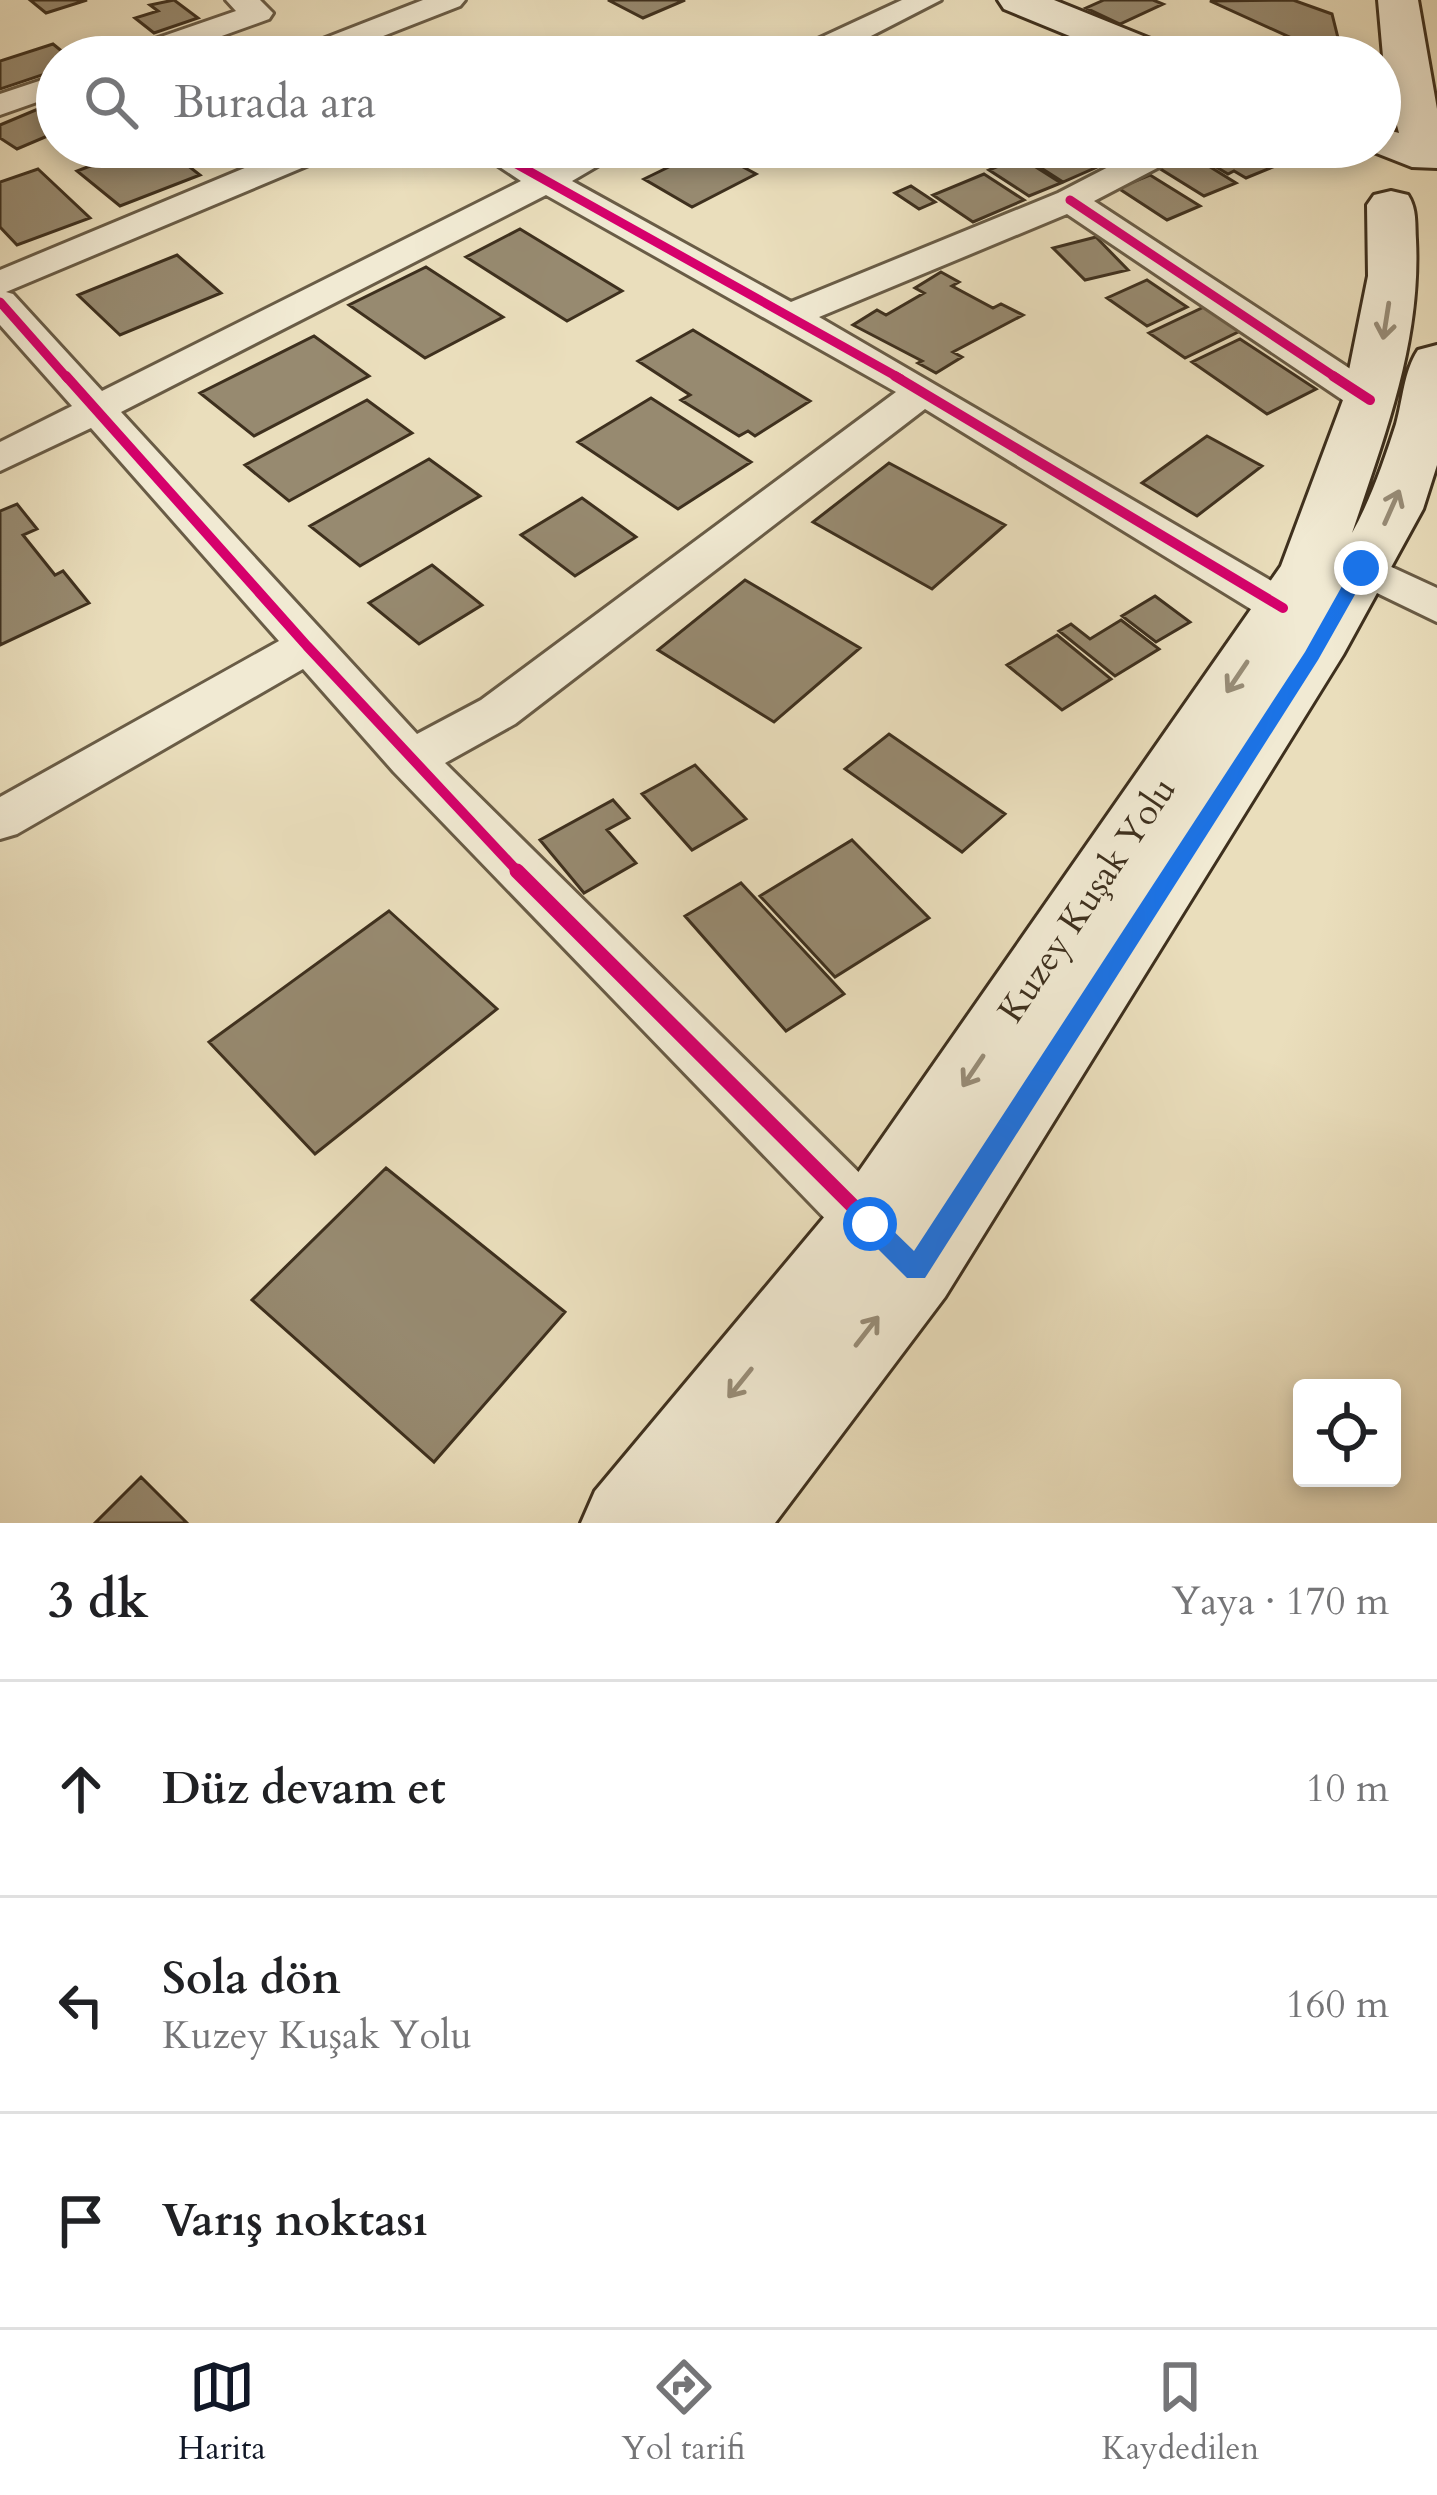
<!DOCTYPE html>
<html lang="tr">
<head>
<meta charset="utf-8">
<style>
	:root { --surface:#fff; --page:#f2f2f2; --text:#202124; --muted:#757577; --line:#e0e0e0; --accent:#111827 }
	body { margin:0; font-family:Cardo,serif; background:var(--page); color:var(--text) }
	.controls { position:absolute; right:36px; bottom:36px; display:grid; overflow:hidden; border-radius:12px; box-shadow:0 6px 18px #0003 }
	.controls button { width:108px; height:108px; display:grid; place-items:center; padding:0; border:0; border-bottom:3px solid var(--line); background:var(--surface); color:var(--text); font:60px sans-serif }
	.stop { position:absolute; width:36px; height:36px; margin:-27px; border:9px solid #1a73e8; border-radius:50%; background:#fff }
	.stop.end { background:#1a73e8; border-color:#fff; box-shadow:0 3px 12px #0008 }
	.list { margin:0; padding:0; list-style:none }
	h2 { display:flex; justify-content:space-between; align-items:center; height:156px; margin:0; padding:0 48px; font-size:51px }
	h2 small { font-size:39px; font-weight:400; color:var(--muted) }
	.list li { display:grid; grid-template-columns:78px 1fr auto; gap:36px; align-items:center; box-sizing:border-box; height:216px; padding:0 48px; border-top:3px solid var(--line) }
	.list b { display:block; font-size:45px; white-space:nowrap }
	.list p { margin:0; font-size:39px; white-space:nowrap; color:var(--muted) }
	.list em { font-size:39px; font-style:normal; color:var(--muted) }
	.icon { flex:none; width:66px; height:66px; fill:none; stroke:currentColor; stroke-width:2; stroke-linecap:round; stroke-linejoin:round }
	.map { position:relative; flex:none; width:1437px; height:1523px; overflow:hidden }
	.search { position:absolute; background:var(--surface); box-shadow:0 6px 18px #0003; left:36px; right:36px; top:36px; height:132px; display:flex; align-items:center; gap:30px; box-sizing:border-box; padding:0 42px; border-radius:66px; color:var(--muted); font-size:45px }
	.sheet { height:804px; background:var(--surface) }
	nav { display:flex; justify-content:space-around; align-items:center; box-sizing:border-box; height:168px; border-top:3px solid var(--line); background:var(--surface); font-size:33px; color:var(--muted) }
	nav a { display:grid; justify-items:center; gap:6px }
	nav .on { color:var(--accent) }
	.map>svg:first-child { display:block }
	.building { fill:#978a70; stroke:#3e301e; stroke-width:3 }
	.lines { fill:none; stroke-linecap:round; stroke-linejoin:round }
	.street-casing { stroke:#695c46; stroke-width:6 }
	.secondary-casing { stroke:#3e301e; stroke-width:6 }
	.street { fill:#f1ead3; fill-rule:evenodd }
	.secondary { fill:#f1ead3; fill-rule:evenodd }
	.cycleway-far2-casing { stroke:#f1ead3; stroke-width:15 }
	.cycleway-far1-casing { stroke:#f1ead3; stroke-width:18 }
	.cycleway-casing { stroke:#f1ead3; stroke-width:22 }
	.cycleway-far2 { stroke:#d6006c; stroke-width:9 }
	.cycleway-far1 { stroke:#d6006c; stroke-width:10 }
	.cycleway { stroke:#d6006c; stroke-width:15 }
	.oneway { stroke:#988d78 }
	.route { fill:#1a73e8 }
	.labels { text-anchor:middle; dominant-baseline:central; stroke-width:10; stroke-linejoin:round; paint-order:stroke }
	.street-label { font-size:36px; fill:#3e301e; stroke:#f1ead3 }
</style>
</head>
<body>
<div class="map">
<svg width="1437" height="1523" viewBox="0 0 1437 1523">
	<rect width="100%" height="100%" fill="#eadebc"/>
	<filter id="stains"><feTurbulence type="fractalNoise" baseFrequency=".00167" numOctaves="4"/><feColorMatrix values="0 0 0 0 .2 0 0 0 0 .09 0 0 0 0 .02 0 0 0 .5 -.17"/></filter>
	<radialGradient id="worn" r=".72"><stop offset=".6" stop-color="#630" stop-opacity="0"/><stop offset="1" stop-color="#630" stop-opacity=".3"/></radialGradient>
	<path class="building" d="M30,0H87L46,13Z
		M174,0L198,18L154,33L135,18L158,11L150,5Z
		M608,0H685L643,18Z
		M1104,0H1153L1163,4L1120,24L1086,8Z
		M1293,0L1332,14L1338,38L1316,49L1210,1Z
		M246,38L271,57H227L216,49Z
		M1249,38L1289,57L1212,56Z
		M53,44L69,57H57V70L0,89V61Z
		M57,101V132L17,149L0,138V125Z
		M140,147H164L200,175L120,206L77,171Z
		M200,147H269L223,165Z
		M1057,147H1064L1097,167L1063,182L1027,159Z
		M1209,147H1268L1290,160L1246,178L1234,171L1228,174L1193,153Z
		M708,148L756,174L692,207L644,179Z
		M1186,152L1236,183L1204,196L1154,165Z
		M1020,157L1061,183L1029,196L989,170Z
		M38,169L90,218L17,245L0,227V182Z
		M984,174L1024,200L973,222L933,195Z
		M1150,175L1200,206L1167,220L1118,188Z
		M911,186L935,202L919,209L895,193Z
		M520,229L622,291L567,321L466,257Z
		M1096,237L1128,270L1085,280L1053,248Z
		M177,255L221,293L120,335L78,295Z
		M426,267L503,317L425,358L349,305Z
		M941,272L959,282L952,286L993,308L1001,304L1023,315L953,352L962,357L936,373L918,363L922,361L853,325L877,310L886,315L924,293L915,288Z
		M1147,280L1187,307L1147,326L1107,298Z
		M1204,307L1240,331L1185,358L1149,333Z
		M693,330L810,401L755,436L748,431L739,436L681,400L690,395L638,361Z
		M314,336L369,376L254,436L200,393Z
		M1240,339L1316,389L1267,414L1192,362Z
		M651,398L751,462L678,509L578,442Z
		M367,400L412,433L289,501L245,465Z
		M1207,436L1262,466L1197,516L1142,483Z
		M429,459L480,496L360,566L310,526Z
		M889,463L1005,525L932,589L813,522Z
		M582,498L636,537L575,576L521,535Z
		M17,504L37,529L23,535L55,575L63,571L89,603L0,645V511Z
		M432,565L482,605L419,644L369,603Z
		M745,580L860,648L774,722L658,650Z
		M1155,596L1190,622L1156,642L1122,616Z
		M1121,620L1159,649L1115,676L1059,631L1071,624L1090,639Z
		M1057,635L1111,679L1062,710L1007,665Z
		M889,734L1005,814L962,852L845,769Z
		M695,765L746,819L692,850L642,794Z
		M613,800L629,818L607,830L636,863L584,893L540,840Z
		M852,840L929,918L835,977L760,896Z
		M741,883L844,994L786,1031L685,916Z
		M389,911L497,1009L315,1154L209,1042Z
		M386,1168L565,1312L434,1462L252,1300Z
		M141,1477L187,1523H95Z"/>
	<g class="lines">
		<g class="street-casing">
			<path id="street" d="M226,0H260L273,13L269,19L163,57H119L123,50L236,11Z
				M423,0H465L460,6L332,56L312,57L306,50L310,44Z
				M902,0H941L830,57H790L794,50Z
				M57,75V95L0,115V94Z
				M295,147H339L335,154L6,292L13,294L102,391L521,181L470,147H510L547,167L588,147H630L572,181L791,302L1058,193L1147,147H1188L1184,154L1094,201L1384,391L1390,400L1384,409H1356L1067,214L819,317L1299,597L1305,608L1299,619L1283,623L1267,619L925,409L515,724L445,763L907,1220L916,1240L907,1260L886,1268L865,1260L394,772L303,669L17,834L0,839V797L279,641L91,428L0,471V442L72,406L0,325V270ZM546,195L896,392L481,700L417,734L121,412Z
				M1361,553L1437,588V622L1346,578L1339,568L1346,558Z"/>
		</g>
		<g class="secondary-casing">
			<path id="secondary" d="M998,0H1054L1173,48L1179,57H1121L1004,9Z
				M1378,0H1418L1437,109V168L1412,167L1361,147H1380V128L1399,133L1385,79Z
				M1391,191L1408,195C1417,209 1415,224 1416,240C1421,343 1384,437 1352,533C1371,499 1384,461 1396,424C1403,399 1404,371 1418,350L1437,345V465L1423,509L1343,655L945,1297L775,1523H581L595,1491L841,1197L1281,566L1343,400L1368,276L1367,205L1374,195Z"/>
		</g>
		<use href="#street" class="street"/>
		<use href="#secondary" class="secondary"/>
		<g class="cycleway-far2-casing">
			<path id="cycleway-far2" d="M486,147L901,379
				M1070,200L1338,379
				M0,302L68,379"/>
		</g>
		<g class="cycleway-far1-casing">
			<path id="cycleway-far1" d="M66,376L307,646L520,874
				M895,376L1283,608
				M1333,376L1370,400"/>
		</g>
		<g class="cycleway-casing">
			<path id="cycleway" d="M517,871L916,1269"/>
		</g>
		<use href="#cycleway-far2" class="cycleway-far2"/>
		<use href="#cycleway-far1" class="cycleway-far1"/>
		<use href="#cycleway" class="cycleway"/>
	</g>
	<defs><path id="oneway-shaft" d="M-6 0H5M1.5-3L5.5 0L1.5 3" fill="none" stroke-width="1.6" stroke-linecap="round" stroke-linejoin="round" transform="scale(3)"/></defs>
	<g class="oneway">
		<use href="#oneway-shaft" transform="translate(1386 321) rotate(99)"/>
		<use href="#oneway-shaft" transform="translate(1392 507) rotate(-66)"/>
		<use href="#oneway-shaft" transform="translate(1237 677) rotate(124)"/>
		<use href="#oneway-shaft" transform="translate(973 1071) rotate(124)"/>
		<use href="#oneway-shaft" transform="translate(867 1331) rotate(-52)"/>
		<use href="#oneway-shaft" transform="translate(740 1383) rotate(129)"/>
	</g>
	<path class="route" d="M1355,563L1370,568L1318,660L925,1278H907L861,1232V1216H878L914,1251L1305,652Z"/>
	<g class="labels">
		<g class="street-label">
			<text transform="translate(1087 900) rotate(-56)">Kuzey Kuşak Yolu</text>
		</g>
	</g>
	<rect width="100%" height="100%" filter="url(#stains)"/>
	<rect width="100%" height="100%" fill="url(#worn)"/>
</svg>
<div class="controls">
<button><svg class="icon" aria-label="locate" viewBox="0 0 24 24"><circle cx="12" cy="12" r="6"/><path d="M12 2v4M12 18v4M2 12h4M18 12h4"/></svg></button>
</div>
<div class="stop" style="left:870px;top:1224px"></div>
<div class="stop end" style="left:1361px;top:568px"></div>
<div class="search"><svg class="icon" aria-label="search" viewBox="0 0 24 24"><circle cx="10" cy="10" r="6"/><path d="M15 15l6 6"/></svg>Burada ara</div>
</div>
<section class="sheet">
<h2>3 dk<small>Yaya · 170 m</small></h2>
<ul class="list">
<li><svg class="icon" aria-label="ahead" viewBox="0 0 24 24"><path d="M12 20V5M6 11l6-6 6 6"/></svg><div><b>Düz devam et</b></div><em>10 m</em></li>
<li><svg class="icon" aria-label="left" viewBox="0 0 24 24"><path d="M17 20v-9H6M10 6l-5 5 5 5"/></svg><div><b>Sola dön</b><p>Kuzey Kuşak Yolu</p></div><em>160 m</em></li>
<li><svg class="icon" aria-label="arrive" viewBox="0 0 24 24"><path d="M6 21V4h12l-3 4 3 4H6"/></svg><div><b>Varış noktası</b></div></li>
</ul>
</section>
<nav>
<a class="on"><svg class="icon" aria-label="map" viewBox="0 0 24 24"><path d="M3 6l6-2 6 2 6-2v14l-6 2-6-2-6 2zM9 4v14M15 6v14"/></svg>Harita</a>
<a><svg class="icon" aria-label="directions" viewBox="0 0 24 24"><path d="M12 3l9 9-9 9-9-9zM9 14v-3h6M13 9l2 2-2 2"/></svg>Yol tarifi</a>
<a><svg class="icon" aria-label="saved" viewBox="0 0 24 24"><path d="M7 4h10v16l-5-4-5 4z"/></svg>Kaydedilen</a>
</nav>
</body>
</html>
